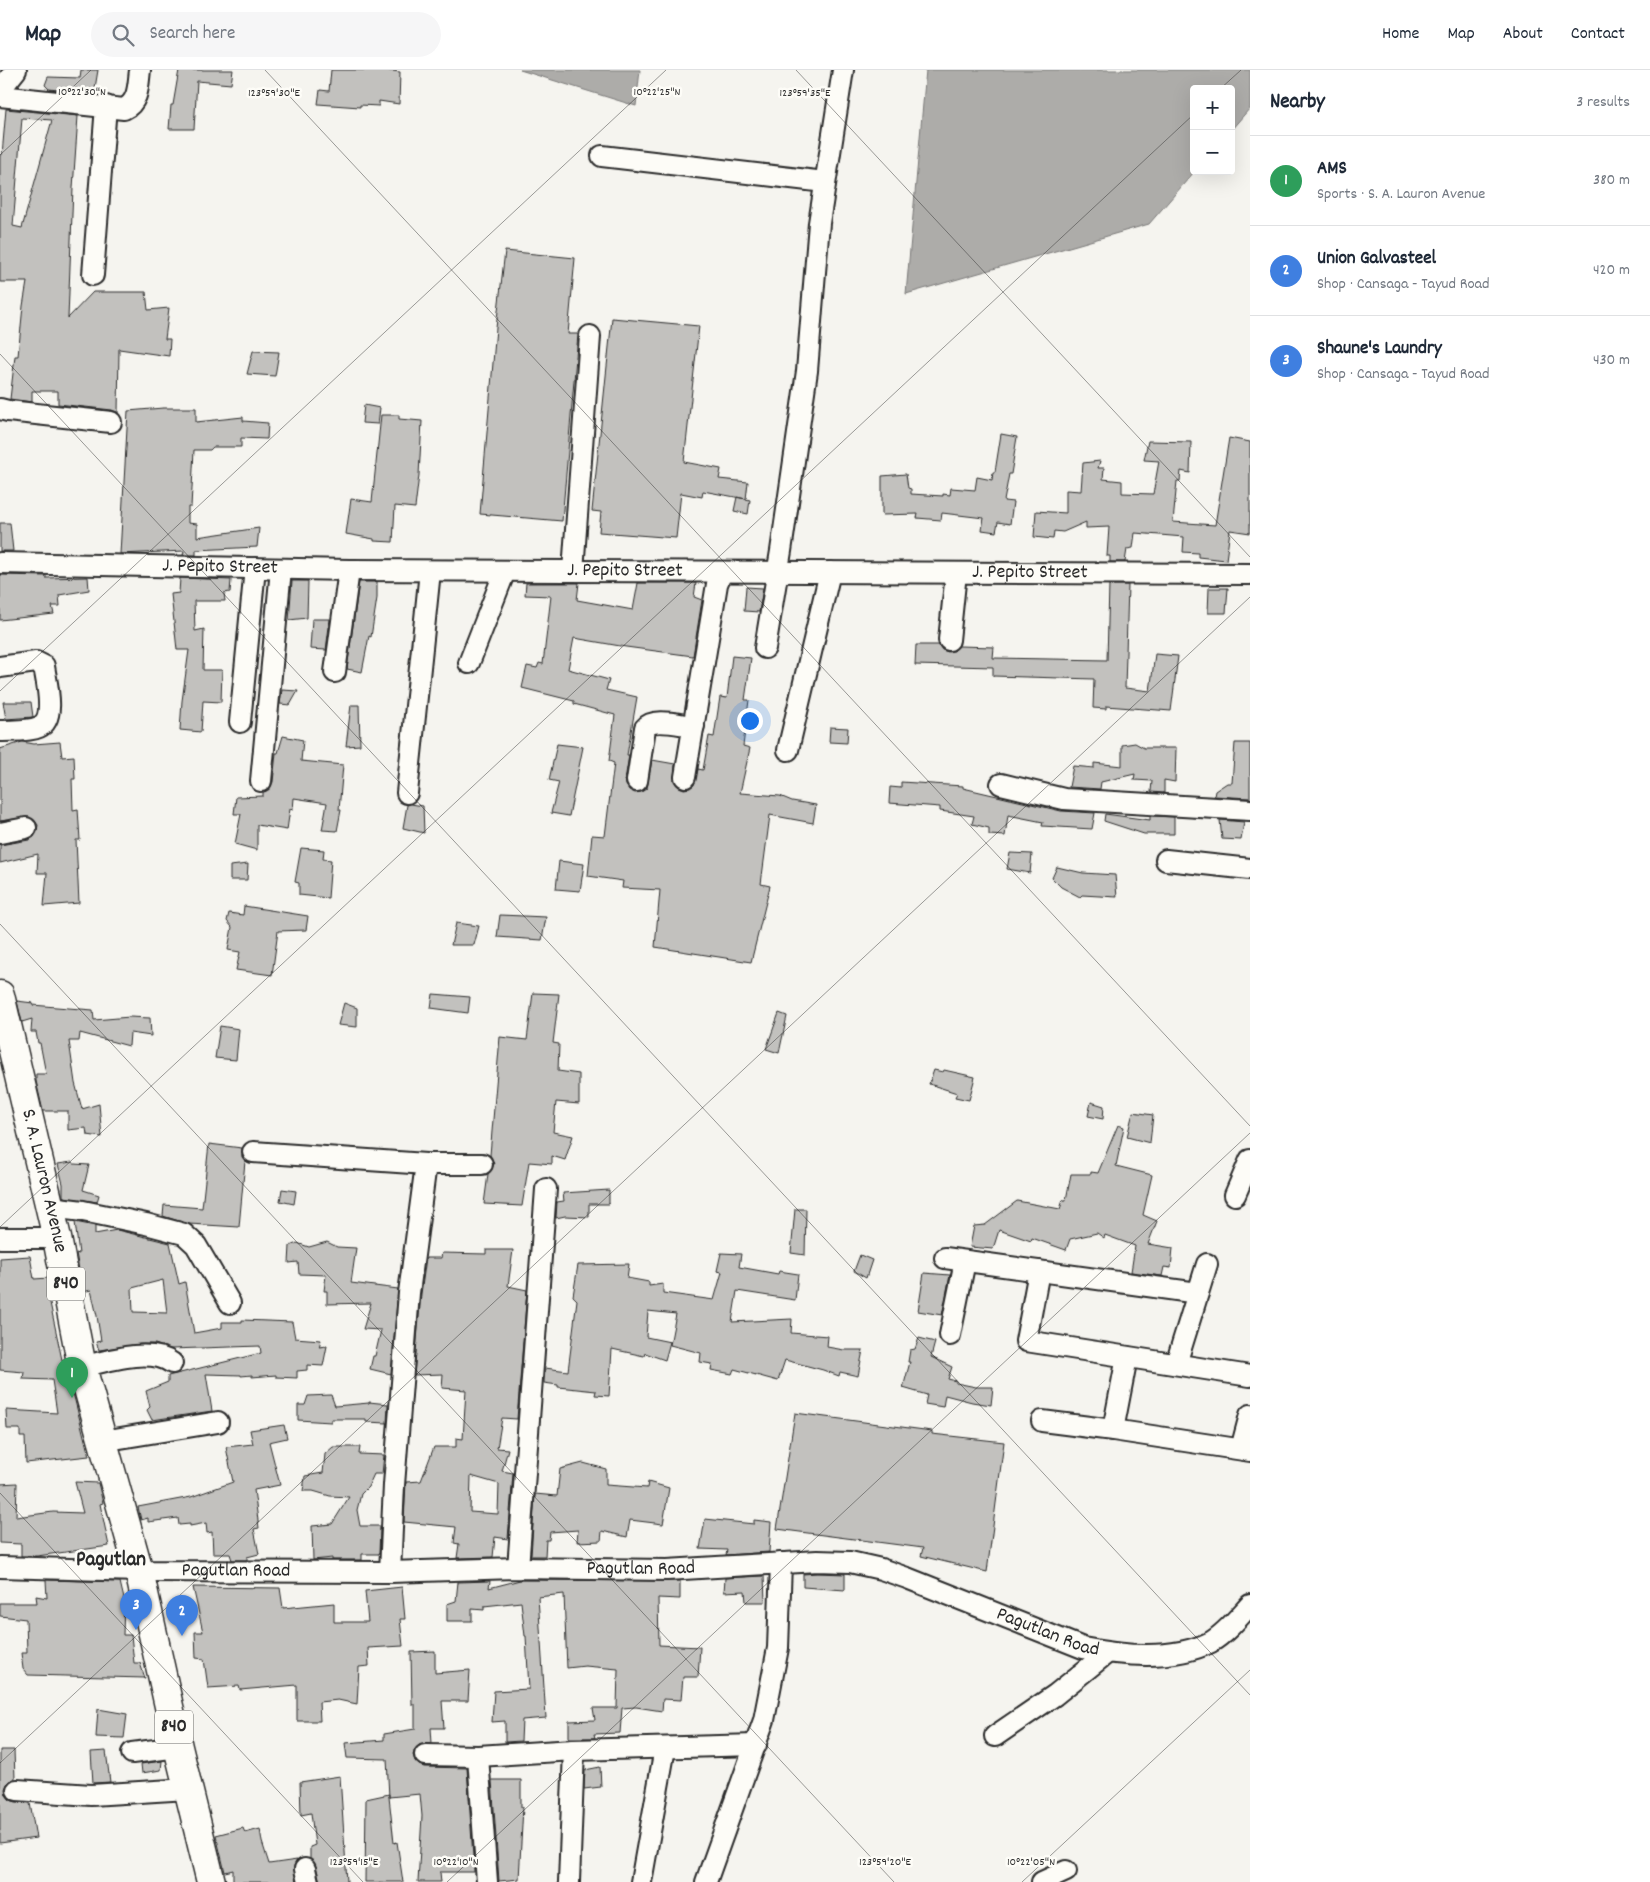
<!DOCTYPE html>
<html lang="en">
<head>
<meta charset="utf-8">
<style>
	:root { --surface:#fff; --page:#f6f6f7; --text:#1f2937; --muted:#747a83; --line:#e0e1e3; --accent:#d1495b }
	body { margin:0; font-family:Dekko,sans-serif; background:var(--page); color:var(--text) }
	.controls { position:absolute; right:15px; top:15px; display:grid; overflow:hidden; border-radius:5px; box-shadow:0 5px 20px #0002 }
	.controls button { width:45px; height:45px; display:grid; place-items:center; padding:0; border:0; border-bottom:1px solid var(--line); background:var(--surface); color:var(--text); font:25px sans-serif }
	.you { position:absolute; left:749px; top:650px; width:18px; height:18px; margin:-12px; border:4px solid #fff; border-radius:50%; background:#1a73e8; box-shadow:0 0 0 8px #1a73e833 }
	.badge { display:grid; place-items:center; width:32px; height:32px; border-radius:50%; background:var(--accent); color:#fff; font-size:16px; font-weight:700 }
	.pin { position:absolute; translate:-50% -41px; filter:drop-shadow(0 1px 2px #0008) }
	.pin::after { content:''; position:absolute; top:26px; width:18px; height:15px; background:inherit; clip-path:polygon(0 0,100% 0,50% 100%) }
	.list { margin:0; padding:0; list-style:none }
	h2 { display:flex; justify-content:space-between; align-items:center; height:65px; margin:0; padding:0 20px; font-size:21px }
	h2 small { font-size:16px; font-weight:400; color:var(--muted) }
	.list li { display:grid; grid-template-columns:32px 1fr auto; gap:15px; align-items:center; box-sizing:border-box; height:90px; padding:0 20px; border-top:1px solid var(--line) }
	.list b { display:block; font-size:19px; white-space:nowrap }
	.list p { margin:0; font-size:16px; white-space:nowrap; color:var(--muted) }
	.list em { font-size:16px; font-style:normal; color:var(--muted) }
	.icon { flex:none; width:28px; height:28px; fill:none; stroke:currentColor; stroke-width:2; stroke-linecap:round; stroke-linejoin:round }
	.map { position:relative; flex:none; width:1250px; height:1812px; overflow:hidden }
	header { display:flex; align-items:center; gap:30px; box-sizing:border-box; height:70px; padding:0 25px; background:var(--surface); border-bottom:1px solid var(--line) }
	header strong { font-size:24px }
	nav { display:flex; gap:28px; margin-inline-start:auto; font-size:18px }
	.search { width:350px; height:45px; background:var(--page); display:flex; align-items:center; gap:12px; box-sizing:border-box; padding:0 18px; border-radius:28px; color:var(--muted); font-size:19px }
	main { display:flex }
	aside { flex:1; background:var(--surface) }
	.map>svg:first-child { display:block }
	.water { fill:#adaca9; stroke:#797877 }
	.building { fill:#c2c1be; stroke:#2b2b2b; fill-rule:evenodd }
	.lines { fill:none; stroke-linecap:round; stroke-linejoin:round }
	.minor-casing { stroke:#2b2b2b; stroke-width:24 }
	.highway-casing { stroke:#2b2b2b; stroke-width:31 }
	.minor { stroke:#fdfcf7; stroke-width:20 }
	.highway { stroke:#fdfcf7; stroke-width:28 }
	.ticks { fill:none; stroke:#2b2b2b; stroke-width:1; stroke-opacity:0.45 }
	.labels { text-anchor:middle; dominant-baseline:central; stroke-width:5; stroke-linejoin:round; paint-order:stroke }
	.shield { fill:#fdfcf7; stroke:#6a6a68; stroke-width:1 }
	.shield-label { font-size:19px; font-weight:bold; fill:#2b2b2b }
	.street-label { font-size:20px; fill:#2b2b2b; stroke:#fdfcf7 }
	.neighbourhood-label { font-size:21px; font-weight:bold; fill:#2b2b2b; stroke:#fdfcf7 }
	.ticks-label { font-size:12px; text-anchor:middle; fill:#2b2b2b; stroke:#fdfcf7; stroke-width:5; stroke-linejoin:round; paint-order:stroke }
</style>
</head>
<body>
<header>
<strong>Map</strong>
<div class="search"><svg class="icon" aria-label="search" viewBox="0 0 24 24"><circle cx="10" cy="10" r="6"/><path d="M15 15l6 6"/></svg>Search here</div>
<nav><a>Home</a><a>Map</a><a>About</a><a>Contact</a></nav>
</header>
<main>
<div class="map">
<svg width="1250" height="1812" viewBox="0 0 1250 1812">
	<rect width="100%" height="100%" fill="#f5f4ef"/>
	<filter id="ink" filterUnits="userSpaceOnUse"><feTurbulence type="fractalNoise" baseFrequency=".02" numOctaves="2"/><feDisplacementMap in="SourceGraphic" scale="10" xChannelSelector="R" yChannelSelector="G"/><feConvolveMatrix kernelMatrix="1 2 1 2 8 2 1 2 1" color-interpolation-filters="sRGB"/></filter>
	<g filter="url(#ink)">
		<path class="water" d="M520,0H640L636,36Z
			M926,0H1250V38L1231,60V19H1194V101H1195L1149,154L906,224Z"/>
		<path class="building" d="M81,0H98L94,24L49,19L45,15L48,7L80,8Z
			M179,0H233L231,14L197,11L194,59H169L171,35H173Z
			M331,0H384L400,2L399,34L379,31V36L360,35V37L318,34L320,20L329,21Z
			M6,39L78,46L73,118L68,248L93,222H146L148,240L169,238L165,269H170L169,286L119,279L118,343L112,340L58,334V321H32V332L10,329L15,286H18L23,236L27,212H0V85H2ZM22,48L52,50L22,158L13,156Z
			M505,181L575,188L568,264H578L562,451L480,444L496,258Z
			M612,248L699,256L684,392L721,399L719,409L748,412L746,429L703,421L702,427L681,423L676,468L599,462L601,442L592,441Z
			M253,281L279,282L275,306L247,304Z
			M364,335L380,338L378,354L362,353Z
			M163,338H196V352L243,347V351L268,353L267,369L241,368V377H213L210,380H194L191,437H188V453L197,454V467L259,458L257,477L196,480V485H183L184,481L120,484L128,341Z
			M381,345H399V349L422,351L419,405L415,438L395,436L393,472L374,471V469L346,464L351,429L372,432Z
			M1001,364L1017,367L1011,404H1009L1004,431L1013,432L1010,454L998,452L996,462L982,460L984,448L942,443L941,450L917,448L918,444L882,445V406L906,404L908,418L911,419V424L943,426V424L950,425L951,418L975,420L977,407L992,410L993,402H995Z
			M1229,368L1250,372V463L1230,460L1226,490L1198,487V483L1183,482L1184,467L1135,463L1133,478L1127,479L1125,492H1110V486H1107L1109,457L1086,458V452L1063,462L1054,461L1053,469L1034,467L1036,441L1066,443V420L1081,421L1083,393L1100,391L1098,398H1104L1103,409L1122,411V423L1153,424L1159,391L1144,390L1148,371L1191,372L1190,403L1181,401L1180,411H1177L1173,452L1215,455Z
			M737,427L750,430L748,444L734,441Z
			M0,453H10L13,481H0Z
			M0,505L46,506V508L88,507L89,520L59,525L60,536H52L54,544L0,550Z
			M180,508L231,510L230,522L224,523L225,531H194L195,561L204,559L203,600H222L221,632L203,631L201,662L180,660L182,631L189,580H177L171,524L179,523Z
			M292,511H308L307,548L289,550Z
			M359,512H377V528L371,567L369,566L362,602L347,599Z
			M526,513H579L577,530L633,540L638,513H696L694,527L702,530L693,586L626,577L574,568L568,599L609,610L606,620L637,627L627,685H629L625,710L626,715L629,720L635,723L641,722L647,718L652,690L675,694L674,711L678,716L684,719L690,718L694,715L698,699L703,700L709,666L714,667L720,627L727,628L732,586L751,588L745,630H749L743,676L750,678L740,723L780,726L792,731L816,735L813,753L770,745L761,814L770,816L751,892L655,877L660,820L622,818L623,811L588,806L592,765L605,766L614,693L609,691L615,645L574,634V631L522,618L527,596L537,598L539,593L543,594L551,526L525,525Z
			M1109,515H1128L1125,618L1150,621L1155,584L1178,586L1171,641L1106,636V639L1093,638L1094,609L993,606V597L915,595L916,575H939L942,580L948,582L954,581L959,576L994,577L993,588L1107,590Z
			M746,517L763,518L759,542L744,541Z
			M1209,518H1228L1226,543H1208Z
			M312,549H330L326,580L310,579Z
			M282,620L298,621L290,635L280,634Z
			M3,632H31L33,647L6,649Z
			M351,635H359L360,675L346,676Z
			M830,657L848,658L847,673L829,672Z
			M283,666L303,670L301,691L343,695L339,740H341L337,761L322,760L327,733L294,728L293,740L290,739L287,760L257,755V780L235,774L241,744H234L236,727L263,726V722L270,718L273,712L276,683H278Z
			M22,672L34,674L60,672L62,687L74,686L75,709H72L73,740L78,739L80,770H76L79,833L44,836L47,803H37L38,784L0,793V775L29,770L34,767L37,761L38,755L35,751L29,747L0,751V679Z
			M1135,673L1144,678H1176L1175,712L1164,710V723L1151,722L1152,711L1134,710L1135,704L1101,712L1100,719L1069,717L1073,696L1094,698V693L1122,696V675Z
			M1235,673H1250V728L1214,726L1215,721L1227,713H1232Z
			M557,674L583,677L569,746L551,743L559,712L549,710Z
			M901,712L963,716V718L1061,741L1095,743L1092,759L1042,756L1043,752L1008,745L1005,766L989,765V758L972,754L974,746L940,741V737L889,733L890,717L901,718Z
			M411,734L423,736L424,763L403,758L407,735Z
			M1105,744L1150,750V746L1174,747V764H1144L1104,751Z
			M1220,750L1244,752L1241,770L1222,769Z
			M301,778L324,780L323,789L331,790L328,828L299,825V813L295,812Z
			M1010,783L1032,784L1030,803L1007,799Z
			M559,791L584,794L580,821L556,819Z
			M248,794L247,810H230V796Z
			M1057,797L1083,803L1115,805L1117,827L1082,825L1080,827L1061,817L1052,808Z
			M244,836L308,846L306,860L278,861L272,905L236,900L240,882L228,880L232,857L227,851L229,843L243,845Z
			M500,845L546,847L542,870L497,867Z
			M456,853L479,856L474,875H451Z
			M533,923L559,924L553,973L559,974L558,1001L579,1004V1034L556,1032L553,1062L573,1066L565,1090L552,1086V1094L529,1092L522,1136L484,1134L488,1104L492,1099L494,1094L490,1085L500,967L527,970Z
			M433,924L470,927L468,943L431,938Z
			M17,931L33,933L32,935L93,940L94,950L130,947L150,948L151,966L130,963L129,976L80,963L79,971H69L75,1013L82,1039L99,1034L102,1067L87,1065L86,1058L68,1060V1041H43L36,1011V1004H46L40,973H38L36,962H31L32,949L22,952Z
			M344,933L357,938V957L338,955Z
			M779,943L787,946L779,983L766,979Z
			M220,956L239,959L236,990L215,988Z
			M934,1000L943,1002L944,1000L975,1007L969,1030L955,1027L957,1023L929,1014Z
			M1091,1032L1104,1036L1103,1049L1088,1046Z
			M1133,1042L1153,1045L1150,1073L1127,1067Z
			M1118,1055L1124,1057L1116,1096L1152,1105L1143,1145L1157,1151L1148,1174L1173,1178L1171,1198L1164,1197L1162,1206L1131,1202L1135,1176L1105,1165L1104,1168L1097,1163L1070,1169L1066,1180L1032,1168L1031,1171L999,1160L993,1179L970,1177L974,1156L985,1155L1017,1131L1060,1139L1063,1130H1066L1071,1104H1091V1102L1098,1103Z
			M209,1074L242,1078V1087L245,1091L239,1157L189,1154L163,1146L164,1135L202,1138Z
			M72,1092L74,1094L89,1095L83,1120L99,1125L97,1132L63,1127V1114L58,1094Z
			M282,1119L296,1121L294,1134L280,1131Z
			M609,1120V1134H589V1147L565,1146L556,1148L557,1132L564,1131L563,1123Z
			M795,1139H806L805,1185L791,1183Z
			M75,1152L95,1156V1164L117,1160L170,1173L179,1214L185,1212L194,1263L222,1258V1252H242V1250L292,1252L295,1268L321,1270L319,1277L327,1276L323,1296L307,1295V1300L297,1301V1308L276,1307V1305L252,1307V1305L241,1306V1305L206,1304L212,1341L152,1350L147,1340L150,1337L146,1321L168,1312V1306L261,1283L260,1276L171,1279L155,1274H140L99,1280L96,1272L101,1271L97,1246L91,1220L83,1222L76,1183L79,1184ZM163,1210L167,1243L133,1242L132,1218Z
			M327,1172L337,1177L356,1178L351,1213L398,1219L391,1304L370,1299L373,1286H375L381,1260L363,1259L371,1233L327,1234V1221H324L326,1205L299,1204L298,1192L289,1193L290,1176L297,1173L309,1177Z
			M486,1180H513L508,1216L527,1220L517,1349L502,1348L497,1378L508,1379L502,1401L513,1403L508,1469L495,1467L493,1487L457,1488L459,1474L454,1473L456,1457L404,1452L406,1412L421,1411L434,1377H456V1368L463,1369L466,1320L442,1318L443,1304L414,1305L421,1224L426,1188H441L442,1183L486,1184ZM471,1406L499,1414L498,1444L470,1442Z
			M721,1183L741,1184L739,1197L778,1204L779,1201L798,1204L795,1230L737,1221L732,1252L792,1249L791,1263L828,1266L827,1277L844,1280H863L858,1306L840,1302L839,1306L823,1300L785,1290L778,1311L734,1299L732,1304L711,1300L712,1294L700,1292L701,1283L670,1275L676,1244L648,1241L646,1267L670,1272L665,1290L645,1283L644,1286L612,1279L609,1326L595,1325L596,1321L558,1317V1315L544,1313L545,1298L568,1301L577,1230L573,1226L578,1195L629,1194L627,1208L649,1212V1216L663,1214V1223L714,1230L722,1202L717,1201Z
			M860,1185L872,1190L866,1208L854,1201Z
			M30,1186L34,1209L49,1208L53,1228H49L62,1290L64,1289L69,1320L72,1319L89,1386L26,1393L25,1367H20V1359H7L6,1340L57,1343L52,1310L23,1309L24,1302L0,1300V1188Z
			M924,1203L950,1205L942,1245L918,1241Z
			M919,1268L935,1272L931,1287L952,1297L948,1309L956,1311V1313L976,1317H993L991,1335L972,1332L945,1325L943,1337L925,1334L927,1325L903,1318L910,1292H908L910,1280L915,1279Z
			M331,1325L335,1336L369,1333V1332L388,1334L387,1353L366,1352V1349H331V1352L298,1350V1335H305L308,1326Z
			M795,1343L932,1361V1364L1004,1372L987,1502L921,1486L923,1478L777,1459Z
			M284,1355L287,1368L269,1372L280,1415L254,1420L259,1458L254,1459L259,1484L247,1487V1490H232L230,1484H213L212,1462L207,1463L206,1453L190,1456V1454L179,1455L178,1448L148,1452V1448L141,1450L138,1437L191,1427L233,1412L226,1377L253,1374L250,1360Z
			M333,1377H360L359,1384L384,1385L382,1404H374L368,1417L361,1424L357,1440L360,1456H380L379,1484H362V1490H332V1488L313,1490L312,1456L332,1454L349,1427L330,1426L313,1421H303L305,1406L323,1403L325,1384Z
			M583,1393L606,1399V1415L647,1418L648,1412L669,1418L663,1454L630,1450L627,1467L602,1461L601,1471L577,1472L578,1460L550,1462L549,1470H546L545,1486H531L535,1424L557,1426L560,1399Z
			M75,1412L98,1413L103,1433L100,1434L109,1476L37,1486H21V1474L0,1473V1414L17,1413L16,1447L53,1442L83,1443Z
			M705,1449L754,1454V1450L771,1452L769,1482L726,1485L727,1480L700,1479Z
			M817,1503L845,1504V1520L803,1517V1504Z
			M764,1506L765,1532H746L745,1521L724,1522L725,1508Z
			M46,1510L120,1512L124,1529L123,1565H131L134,1593H140L145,1608L28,1605L23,1599L21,1583H27L26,1549L0,1546V1533H37L36,1526L47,1528Z
			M520,1510L680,1511V1529L658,1528L659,1575L700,1577L698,1607H683L681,1630L663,1629L662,1641L636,1637L622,1638L620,1663L594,1664L595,1668H569V1651L595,1650L593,1638H617L618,1599L585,1596L567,1598L564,1524L538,1527L546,1648L522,1650L521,1671L505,1672V1651L492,1652L494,1621L529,1619L526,1566H525L521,1532L484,1536V1540L472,1539V1551H447V1534L456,1531L458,1512L490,1511L489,1518Z
			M193,1517L280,1518L283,1538L334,1533V1552H368L365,1521L402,1517L405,1549H400L403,1576L368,1578L369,1596L359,1597L357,1634L338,1630L319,1632L320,1651H297V1615L240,1620L239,1616L208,1618L204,1589L196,1588L195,1562H203Z
			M435,1581V1603L470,1600L468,1631H442L444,1658H431L432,1673L419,1675L415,1679L413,1685L415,1691L419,1695L424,1697L467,1698L474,1802H440L441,1812H418L422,1746L420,1724L389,1727L394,1773L397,1772L403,1812H365L366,1729L389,1724V1727L387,1689L347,1688L345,1673L384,1670V1664L415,1659V1635H412L411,1582Z
			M98,1639L127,1644L124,1668L96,1667Z
			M0,1680H14L15,1709L7,1714L5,1719L6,1725L10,1730L16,1732L30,1733L36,1768L0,1773Z
			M106,1681L110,1712L93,1713L91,1682Z
			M162,1691L161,1700L142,1703L141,1694Z
			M600,1697L601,1717L584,1719L585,1700Z
			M340,1706L347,1812H320L316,1796L310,1789V1777L315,1775L311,1743L301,1745L300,1712Z
			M492,1710H521V1737H523L519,1809L499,1811Z
			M243,1758L245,1763L260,1759L262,1772L269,1794L297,1790L294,1796L296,1812H233V1800L225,1802L216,1765Z"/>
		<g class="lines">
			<g class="minor-casing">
				<g id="minor">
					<path d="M0,20L16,0"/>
					<path d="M0,26L124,39C139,32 138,15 140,0"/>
					<path d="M602,86L825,112"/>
					<path d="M93,205L106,36"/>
					<path d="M0,339L8,341L111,352"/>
					<path id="s1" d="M0,493L349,500L1250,504"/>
					<path d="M573,501L590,266"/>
					<path d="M949,570L956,503"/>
					<path d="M765,578L781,481L807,301L819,153L843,0"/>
					<path d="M469,593L505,501"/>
					<path d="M0,597L36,592L44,596C46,611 57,649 39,657C28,662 11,660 0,661"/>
					<path d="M335,602L349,500"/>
					<path d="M240,652L255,498"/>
					<path d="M788,680L830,502"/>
					<path d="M685,707L717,514L722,502"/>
					<path d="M261,711L281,499"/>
					<path d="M637,711L645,658C653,647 681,655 694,656"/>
					<path d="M1001,714L1064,729L1250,740"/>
					<path d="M407,723L430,501"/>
					<path d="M0,763L26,758"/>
					<path d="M1166,790L1250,799"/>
					<path d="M253,1082L426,1094H482"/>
					<path d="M1235,1125L1250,1090"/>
					<path d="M50,1137L83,1141L146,1154L184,1164L196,1175L230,1233"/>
					<path d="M0,1168H57"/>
					<path d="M945,1188L1198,1223"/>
					<path d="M1039,1201L1026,1271L1250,1306"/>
					<path d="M950,1265L965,1191"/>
					<path d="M1176,1294L1207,1194"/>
					<path d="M82,1297C107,1291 150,1277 172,1293"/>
					<path d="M1042,1351L1113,1360L1250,1381"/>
					<path d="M1113,1360L1127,1287"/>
					<path d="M102,1371L218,1352"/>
					<path d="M1241,1379L1250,1345"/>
					<path id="s2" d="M0,1497L139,1501L390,1502L518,1498L667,1500L817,1491L850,1492L881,1499L907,1508L1083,1578C1123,1586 1173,1591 1211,1572C1226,1563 1238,1548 1250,1535"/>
					<path d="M518,1498L546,1119"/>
					<path d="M390,1502L394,1415L409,1223L426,1094"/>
					<path d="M995,1666L1055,1625L1107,1583"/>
					<path d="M132,1683L178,1677"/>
					<path d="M425,1685L478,1686L574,1680L756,1675"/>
					<path d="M478,1686L487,1812"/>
					<path d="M17,1720L91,1725L188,1719"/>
					<path d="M305,1799L308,1812"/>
					<path d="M569,1812L574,1680"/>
					<path d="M641,1812L665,1678"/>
					<path d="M706,1812L764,1650L778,1578L781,1493"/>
					<path d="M1042,1812L1066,1801"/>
				</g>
			</g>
			<g class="highway-casing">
				<g id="highway">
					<path id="s3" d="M0,925L57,1168L82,1297L139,1501L178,1677L211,1812"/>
				</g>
			</g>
			<use href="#minor" class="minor"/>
			<use href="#highway" class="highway"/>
		</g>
	</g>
	<path class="ticks" d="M265,0L1250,1056M796,0L1250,487M1220,19L1241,0M0,85L91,0M0,284L1250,1625M0,621L666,0M0,854L894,1812M0,1157L1194,44M0,1423L363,1812M0,1693L1250,527M447,1812L1250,1063M1022,1812L1250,1600"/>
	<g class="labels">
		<g class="shield">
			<rect x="47" y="1197.5" width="38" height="33" rx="4"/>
			<rect x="155" y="1640.5" width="38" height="33" rx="4"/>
		</g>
		<g class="shield-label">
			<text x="66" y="1214">840</text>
			<text x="174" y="1657">840</text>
		</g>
		<g class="street-label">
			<text stroke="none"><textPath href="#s1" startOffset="220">J. Pepito Street</textPath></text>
			<text stroke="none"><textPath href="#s1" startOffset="625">J. Pepito Street</textPath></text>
			<text stroke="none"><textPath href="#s1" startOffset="1030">J. Pepito Street</textPath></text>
			<text stroke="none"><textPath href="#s3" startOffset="191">S. A. Lauron Avenue</textPath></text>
			<text stroke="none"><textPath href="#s2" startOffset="641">Pagutlan Road</textPath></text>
			<text stroke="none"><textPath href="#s2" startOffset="236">Pagutlan Road</textPath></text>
			<text stroke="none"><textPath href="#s2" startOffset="1061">Pagutlan Road</textPath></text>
		</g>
		<g class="neighbourhood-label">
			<text x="111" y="1491">Pagutlan</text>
		</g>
	</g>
	<g class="ticks-label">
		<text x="82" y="25">10°22'30"N</text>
		<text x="657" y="25">10°22'25"N</text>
		<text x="805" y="26">123°59'35"E</text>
		<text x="274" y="26">123°59'30"E</text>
		<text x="354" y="1795">123°59'15"E</text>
		<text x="885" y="1795">123°59'20"E</text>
		<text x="456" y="1795">10°22'10"N</text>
		<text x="1031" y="1795">10°22'05"N</text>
	</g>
</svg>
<div class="controls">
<button>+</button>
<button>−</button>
</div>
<div class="you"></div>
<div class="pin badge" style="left:72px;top:1328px;background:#2e9e5b">1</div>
<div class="pin badge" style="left:182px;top:1566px;background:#3f7fe0">2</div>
<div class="pin badge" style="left:136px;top:1560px;background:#3f7fe0">3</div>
</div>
<aside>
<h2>Nearby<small>3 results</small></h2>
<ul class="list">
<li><span class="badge" style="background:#2e9e5b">1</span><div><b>AMS</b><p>Sports · S. A. Lauron Avenue</p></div><em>380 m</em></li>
<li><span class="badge" style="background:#3f7fe0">2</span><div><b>Union Galvasteel</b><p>Shop · Cansaga - Tayud Road</p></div><em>420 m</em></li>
<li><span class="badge" style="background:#3f7fe0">3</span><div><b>Shaune's Laundry</b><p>Shop · Cansaga - Tayud Road</p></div><em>430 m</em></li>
</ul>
</aside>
</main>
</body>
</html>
